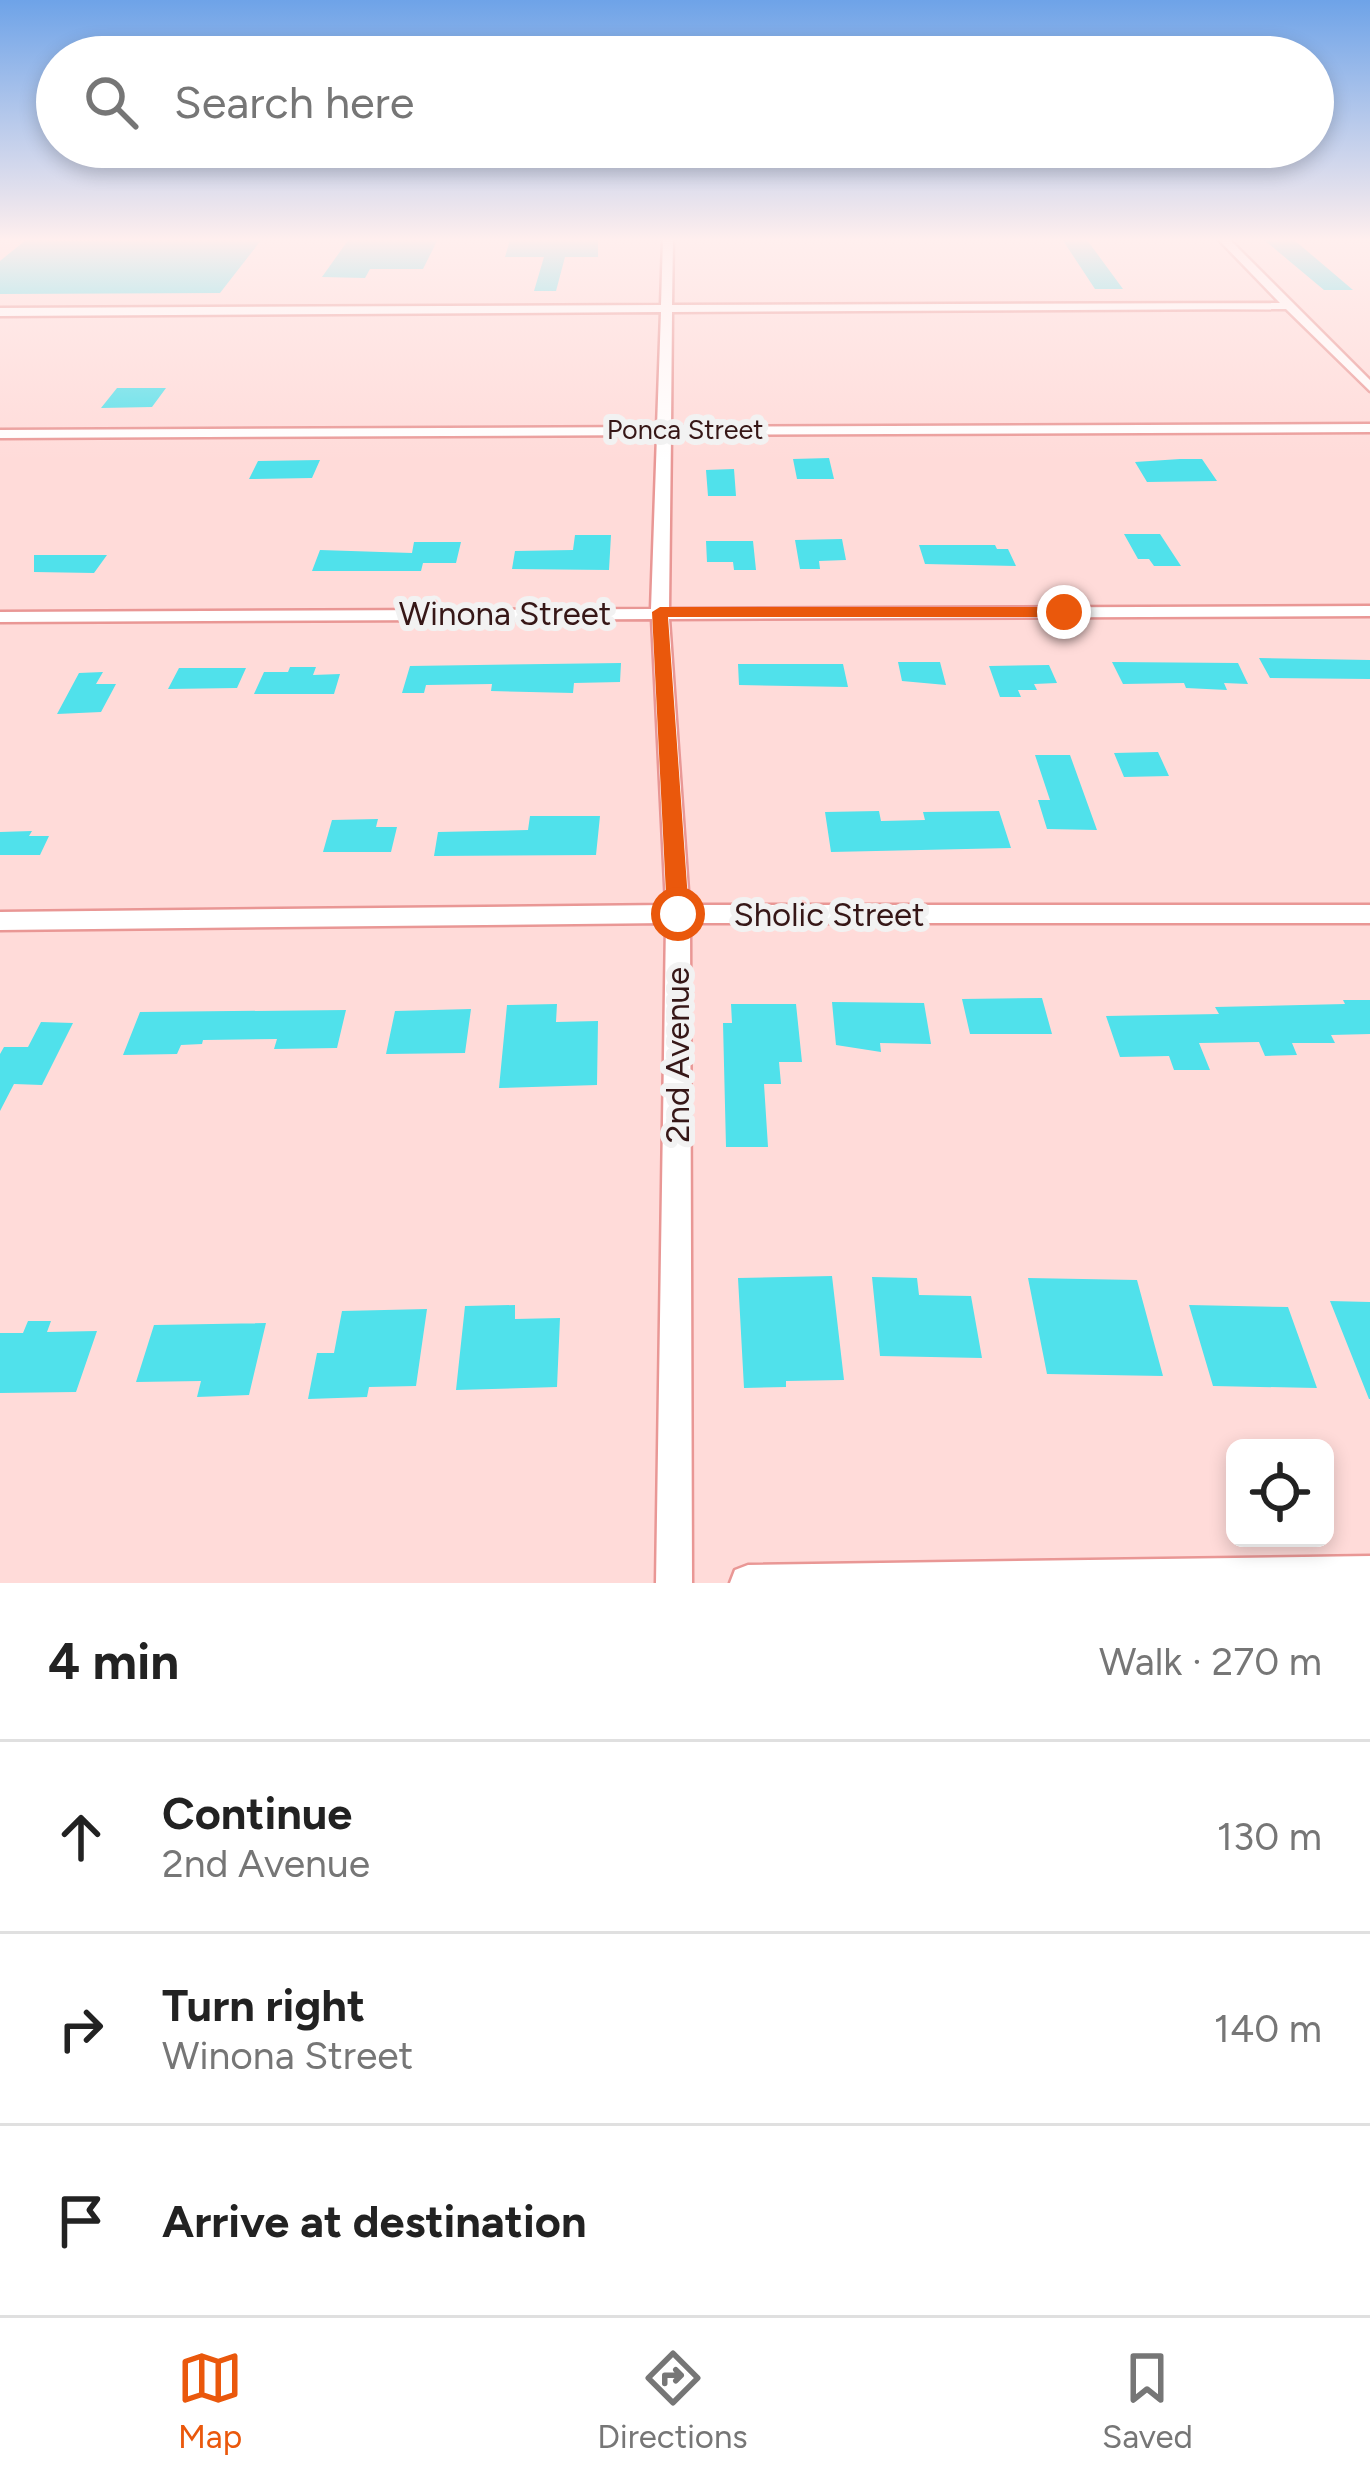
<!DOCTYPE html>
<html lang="en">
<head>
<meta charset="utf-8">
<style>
	:root { --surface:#fff; --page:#f6f6f6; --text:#222; --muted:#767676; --line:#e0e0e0; --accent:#ea580c }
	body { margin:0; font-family:Figtree,sans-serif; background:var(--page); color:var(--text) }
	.controls { position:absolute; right:36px; bottom:36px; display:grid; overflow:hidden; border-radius:18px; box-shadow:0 6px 18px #0003 }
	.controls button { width:108px; height:108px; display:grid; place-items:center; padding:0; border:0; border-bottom:3px solid var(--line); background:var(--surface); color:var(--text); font:60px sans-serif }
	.stop { position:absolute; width:36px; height:36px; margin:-27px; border:9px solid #ea580c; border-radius:50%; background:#fff }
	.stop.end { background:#ea580c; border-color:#fff; box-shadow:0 3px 12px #0008 }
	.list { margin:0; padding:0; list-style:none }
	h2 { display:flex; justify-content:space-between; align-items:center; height:156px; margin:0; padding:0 48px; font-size:51px }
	h2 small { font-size:39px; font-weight:400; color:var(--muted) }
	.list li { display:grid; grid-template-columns:78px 1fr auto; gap:36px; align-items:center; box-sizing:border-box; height:192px; padding:0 48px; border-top:3px solid var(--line) }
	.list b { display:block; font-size:45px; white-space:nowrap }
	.list p { margin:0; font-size:39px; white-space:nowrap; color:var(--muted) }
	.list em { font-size:39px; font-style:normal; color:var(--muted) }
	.icon { flex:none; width:66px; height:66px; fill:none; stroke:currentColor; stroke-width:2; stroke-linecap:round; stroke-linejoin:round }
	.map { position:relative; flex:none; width:1370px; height:1583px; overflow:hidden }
	.search { position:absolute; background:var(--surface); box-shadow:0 6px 18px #0003; left:36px; right:36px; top:36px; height:132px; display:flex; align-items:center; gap:30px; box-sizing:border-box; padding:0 42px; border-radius:66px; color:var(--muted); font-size:45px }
	.sheet { height:732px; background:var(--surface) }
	nav { display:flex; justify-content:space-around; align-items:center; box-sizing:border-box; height:168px; border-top:3px solid var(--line); background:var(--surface); font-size:33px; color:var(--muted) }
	nav a { display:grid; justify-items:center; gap:6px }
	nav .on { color:var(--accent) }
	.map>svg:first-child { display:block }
	.building { fill:#50e1eb }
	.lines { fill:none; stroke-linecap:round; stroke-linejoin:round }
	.street-casing { stroke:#e99795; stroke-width:5 }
	.street { fill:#fff; fill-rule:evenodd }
	.route { fill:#ea580c }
	.labels { text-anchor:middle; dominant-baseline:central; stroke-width:12; stroke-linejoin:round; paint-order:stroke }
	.far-street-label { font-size:27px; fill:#361717; stroke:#f2f2f2 }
	.street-label { font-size:33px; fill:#361717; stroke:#f2f2f2 }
</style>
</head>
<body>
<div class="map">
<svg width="1370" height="1583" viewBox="0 0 1370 1583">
	<rect width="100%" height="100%" fill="#ffdbd9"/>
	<path class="building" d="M27,239L60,241L262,239L220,293L0,294V261Z
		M349,239H438L423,269H370L365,278L322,277Z
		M1062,239L1087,240L1123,289H1095Z
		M1263,239H1293L1353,290H1324Z
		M510,240H598V257H565L556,291H534L544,257H505Z
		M117,388H166L152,407L101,408Z
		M829,458L834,479H797L793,459Z
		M1180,459H1202L1217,481L1147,482L1135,462Z
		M320,460L312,478L249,479L258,461Z
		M734,469L736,496H708L706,470Z
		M1124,534H1160L1181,566H1154L1149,559H1138Z
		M575,535H611L609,570L512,569L515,551L573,550Z
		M842,539L846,560L819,561L820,569H800L795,540Z
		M706,541H753L756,570H734L733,562H707Z
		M414,542H461L456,563H423L421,571H312L320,550L412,553Z
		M919,545H995L997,549H1008L1016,566L925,564Z
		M34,555H107L94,573L34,572Z
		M1259,658L1370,660V679L1270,678Z
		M898,662H940L946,685L902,681Z
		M1112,662L1238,663L1248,684L1224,683L1227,690L1186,688L1184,683L1123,684Z
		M621,663L620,682L574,683L573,693L491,691L492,684L426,685L424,693H402L410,666Z
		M738,664H843L848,687L739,685Z
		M1049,665L1057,683L1034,684L1037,690H1018L1021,697H1000L989,666Z
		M290,667H316L313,675L340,674L334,694H254L264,672H288Z
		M179,668H246L237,688L168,689Z
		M103,672L96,684H116L101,712L57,714L79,673Z
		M1158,752L1169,776L1124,777L1114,753Z
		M1035,755H1070L1097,830L1047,829L1038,800H1050Z
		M879,811L881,821L925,820L923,812L999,811L1011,848L831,852L825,812Z
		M530,816H600L596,855L434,856L438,832L528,830Z
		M378,819L376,827H397L391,852H323L332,820Z
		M32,831L29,836H49L40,855H0V832Z
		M1042,998L1052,1034H970L962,999Z
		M1343,1000H1370V1034L1331,1035L1335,1043H1292L1297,1055L1265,1056L1259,1042L1199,1043L1210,1070H1174L1169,1056L1120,1057L1106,1016L1219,1014L1215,1007L1345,1004Z
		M832,1002L924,1003L931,1044L880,1043L881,1052L836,1045Z
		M557,1004L556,1022L598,1021L597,1085L499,1088L507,1005Z
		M731,1004H796L802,1062H779L781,1084H764L768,1147H726L723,1023H732Z
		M471,1009L465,1053L386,1054L395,1011Z
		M346,1010L337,1048L274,1049L277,1039L203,1040L202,1044L181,1045L177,1054L123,1055L140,1012Z
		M41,1022L73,1023L42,1085L14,1084L0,1111V1054L4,1047H28Z
		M832,1276L844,1380L786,1381V1387L744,1388L738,1278Z
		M872,1277L917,1278L919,1295L971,1296L982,1358L880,1356Z
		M1028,1278L1137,1280L1163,1376L1047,1374Z
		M1330,1301L1370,1302V1399H1369Z
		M515,1305V1319L560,1318L557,1387L456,1390L465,1306Z
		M1189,1305L1288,1307L1317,1388L1213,1386Z
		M427,1309L416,1386L369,1387L367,1397L308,1399L317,1353H334L342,1311Z
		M28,1321H51L47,1332L97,1331L76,1392L0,1393V1333H23Z
		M266,1323L249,1395L197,1397L201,1381L136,1382L154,1325Z"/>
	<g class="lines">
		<g class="street-casing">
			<path id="street" d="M663,239H673L672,305L1280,303L1218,239H1229L1370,380V391L1286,309L672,312L671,427L1370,424V432L671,435L669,609L1370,606V616L669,619L689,905H1370V923H690L692,1583H656L666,923L0,930V912L666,905L652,619L0,622V612L651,609L657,435L0,438V430L657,427L661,312L0,316V308L661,305Z
				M1370,1556V1583H730L735,1570L748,1565Z"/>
		</g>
		<use href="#street" class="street"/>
	</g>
	<linearGradient id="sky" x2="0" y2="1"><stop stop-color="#6ea3e8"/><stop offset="0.52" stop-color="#ffefee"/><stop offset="1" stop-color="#ffefee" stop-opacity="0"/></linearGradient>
	<rect width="1370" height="461" fill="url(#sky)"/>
	<path class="route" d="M660,607H1064L1072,612L1064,617H668L689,914L678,922L667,914L652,612Z"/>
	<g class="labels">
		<g class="far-street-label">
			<text x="685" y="429">Ponca Street</text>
		</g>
		<g class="street-label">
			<text x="505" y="613">Winona Street</text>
			<text x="829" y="914">Sholic Street</text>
			<text transform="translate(677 1055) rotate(-90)">2nd Avenue</text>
		</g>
	</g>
</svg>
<div class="controls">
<button><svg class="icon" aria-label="locate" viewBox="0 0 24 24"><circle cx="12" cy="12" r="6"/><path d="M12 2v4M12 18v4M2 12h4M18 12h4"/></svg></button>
</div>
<div class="stop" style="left:678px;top:914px"></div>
<div class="stop end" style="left:1064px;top:612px"></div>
<div class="search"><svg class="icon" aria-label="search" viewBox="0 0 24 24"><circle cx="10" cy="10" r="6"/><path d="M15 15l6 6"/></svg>Search here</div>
</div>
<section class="sheet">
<h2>4 min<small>Walk · 270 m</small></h2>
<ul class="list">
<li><svg class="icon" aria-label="ahead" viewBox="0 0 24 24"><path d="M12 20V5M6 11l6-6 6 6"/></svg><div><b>Continue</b><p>2nd Avenue</p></div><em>130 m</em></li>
<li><svg class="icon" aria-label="right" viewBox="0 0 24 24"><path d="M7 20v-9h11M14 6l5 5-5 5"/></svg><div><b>Turn right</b><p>Winona Street</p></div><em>140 m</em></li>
<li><svg class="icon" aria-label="arrive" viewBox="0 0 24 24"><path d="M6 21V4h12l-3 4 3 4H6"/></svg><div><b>Arrive at destination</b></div></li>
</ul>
</section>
<nav>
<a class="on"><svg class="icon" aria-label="map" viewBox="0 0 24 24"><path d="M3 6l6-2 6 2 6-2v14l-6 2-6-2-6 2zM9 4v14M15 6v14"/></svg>Map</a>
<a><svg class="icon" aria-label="directions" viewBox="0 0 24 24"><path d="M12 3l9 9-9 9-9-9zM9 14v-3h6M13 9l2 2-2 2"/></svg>Directions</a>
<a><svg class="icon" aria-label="saved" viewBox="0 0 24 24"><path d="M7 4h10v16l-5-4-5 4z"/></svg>Saved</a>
</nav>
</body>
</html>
